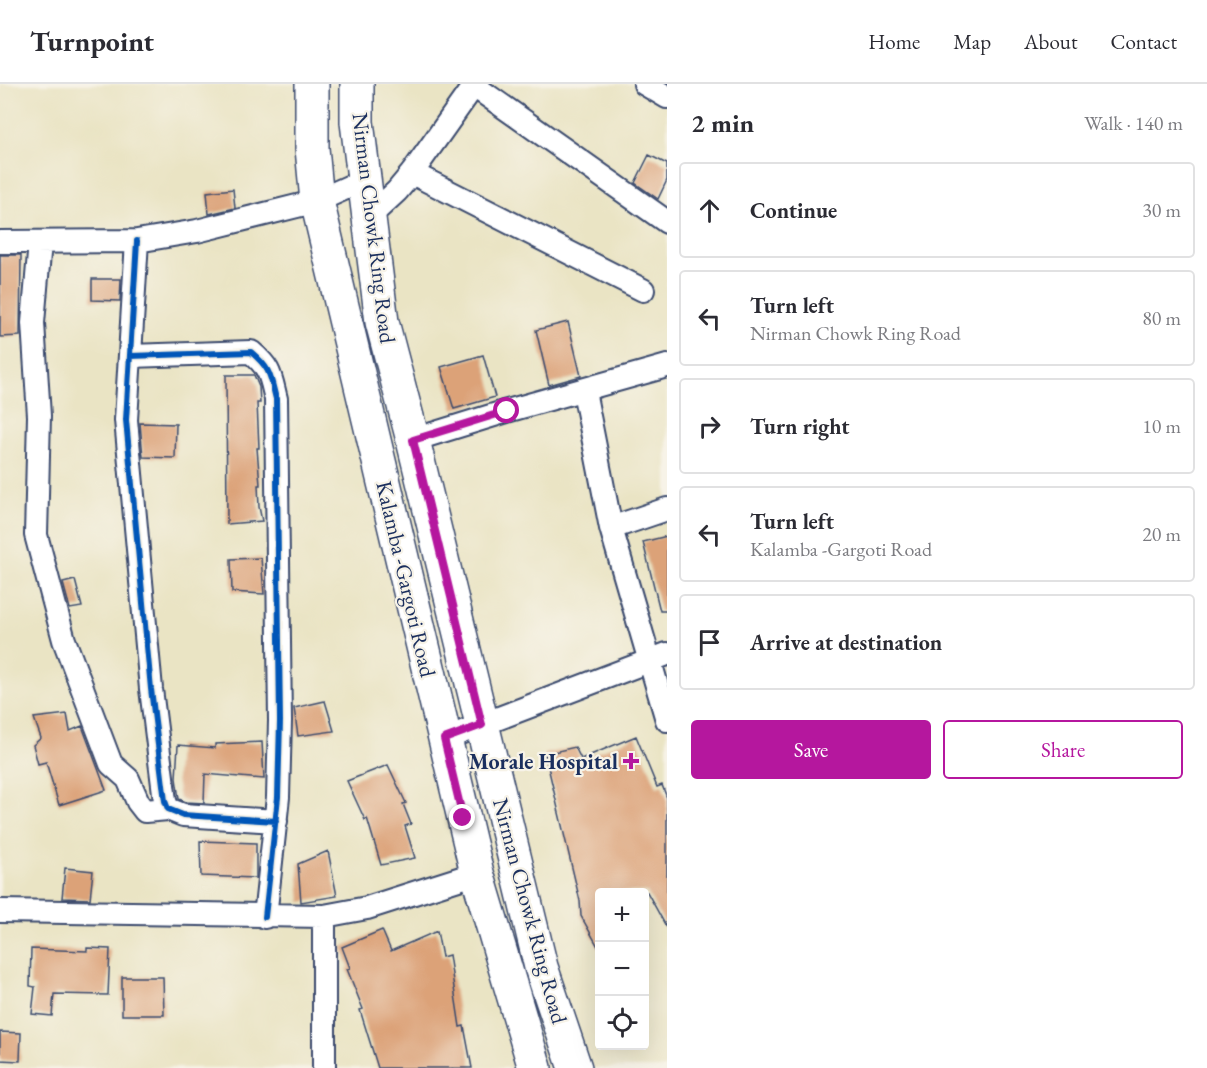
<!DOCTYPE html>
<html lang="en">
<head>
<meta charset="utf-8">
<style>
	:root { --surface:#fff; --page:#f2f2f3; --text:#2b2b33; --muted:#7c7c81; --line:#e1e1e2; --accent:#b5179e }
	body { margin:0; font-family:"EB Garamond",serif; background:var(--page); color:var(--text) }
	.controls { position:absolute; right:18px; bottom:18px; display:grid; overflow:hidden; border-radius:6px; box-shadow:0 6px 24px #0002 }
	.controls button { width:54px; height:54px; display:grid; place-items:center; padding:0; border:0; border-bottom:2px solid var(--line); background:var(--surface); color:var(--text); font:30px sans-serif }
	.stop { position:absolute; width:18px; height:18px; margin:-14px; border:4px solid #b5179e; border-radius:50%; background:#fff }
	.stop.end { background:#b5179e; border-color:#fff; box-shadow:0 2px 6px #0008 }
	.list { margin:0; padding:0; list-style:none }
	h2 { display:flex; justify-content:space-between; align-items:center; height:78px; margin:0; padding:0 24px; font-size:26px }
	h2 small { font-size:20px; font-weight:400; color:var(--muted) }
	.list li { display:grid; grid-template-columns:39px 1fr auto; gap:18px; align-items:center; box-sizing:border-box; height:96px; margin:0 12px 12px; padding:0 12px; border:2px solid var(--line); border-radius:6px }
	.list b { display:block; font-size:22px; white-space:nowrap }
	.list p { margin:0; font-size:20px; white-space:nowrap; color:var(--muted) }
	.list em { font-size:20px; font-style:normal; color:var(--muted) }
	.actions { display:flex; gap:12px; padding:18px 24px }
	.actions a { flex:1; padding:14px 0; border:2px solid var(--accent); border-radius:6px; text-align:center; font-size:21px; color:var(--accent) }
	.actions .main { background:var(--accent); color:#fff }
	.icon { flex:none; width:33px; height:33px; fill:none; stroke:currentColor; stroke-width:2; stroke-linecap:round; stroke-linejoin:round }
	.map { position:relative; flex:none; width:667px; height:984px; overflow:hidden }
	header { display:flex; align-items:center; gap:36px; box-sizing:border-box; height:84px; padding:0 30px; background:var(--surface); border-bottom:2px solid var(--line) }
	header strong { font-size:28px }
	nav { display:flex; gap:33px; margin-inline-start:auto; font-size:21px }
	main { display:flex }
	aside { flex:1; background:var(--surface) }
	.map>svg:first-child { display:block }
	.building { fill:#dca278 }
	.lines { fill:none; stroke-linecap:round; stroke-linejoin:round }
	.street-casing { stroke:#3a4a6d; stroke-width:26 }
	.primary-casing { stroke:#3a4a6d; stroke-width:36 }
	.street { stroke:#fff; stroke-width:22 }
	.primary { stroke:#fff; stroke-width:33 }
	.cycleway-casing { stroke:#f7f3e8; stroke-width:10 }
	.cycleway { stroke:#0057b8; stroke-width:6 }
	.route { stroke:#b5179e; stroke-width:8 }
	.poi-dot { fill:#b5179e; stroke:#f7f3e8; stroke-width:2 }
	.labels { text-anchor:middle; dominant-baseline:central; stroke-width:4.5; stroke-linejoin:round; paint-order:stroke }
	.street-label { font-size:22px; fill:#1b2f5e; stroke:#f7f3e8 }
	.poi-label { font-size:22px; font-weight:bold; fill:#1b2f5e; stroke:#f7f3e8; text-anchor:end }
</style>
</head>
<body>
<header>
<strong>Turnpoint</strong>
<nav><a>Home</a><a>Map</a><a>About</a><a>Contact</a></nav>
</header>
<main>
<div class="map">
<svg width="667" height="984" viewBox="0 0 667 984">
	<rect width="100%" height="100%" fill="#f7f3e8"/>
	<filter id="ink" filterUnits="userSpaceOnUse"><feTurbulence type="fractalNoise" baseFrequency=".0167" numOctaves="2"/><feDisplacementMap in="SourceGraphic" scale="12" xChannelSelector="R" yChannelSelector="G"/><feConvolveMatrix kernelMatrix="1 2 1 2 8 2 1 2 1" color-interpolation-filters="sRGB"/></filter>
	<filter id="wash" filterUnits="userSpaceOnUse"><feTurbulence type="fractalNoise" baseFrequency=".008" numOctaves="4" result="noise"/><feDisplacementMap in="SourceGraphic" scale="24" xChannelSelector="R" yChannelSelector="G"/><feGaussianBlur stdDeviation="1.35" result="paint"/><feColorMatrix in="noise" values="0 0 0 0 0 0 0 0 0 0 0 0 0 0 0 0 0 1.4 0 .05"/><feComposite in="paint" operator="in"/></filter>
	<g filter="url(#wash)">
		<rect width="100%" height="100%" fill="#eae4c4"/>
		<g id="blocks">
			<path class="building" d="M649,71L667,80V96L658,115L635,99Z
				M233,105L235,124L209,130L207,108Z
				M0,171H21L20,252L0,253Z
				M92,195H121L120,217L92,216Z
				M568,238L581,292L549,301L536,246Z
				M483,271L495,313L454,325L441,283Z
				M226,291H254L259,303L260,319H257L259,364H257L260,401H258L259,423L262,437L227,440Z
				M140,339L176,340L175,374L143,373Z
				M667,452V527H660L643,458Z
				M261,474L264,510L232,508L231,475Z
				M75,496L82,523L70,525L63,499Z
				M325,617L334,647L298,652L294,624Z
				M67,630L70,647L82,642L106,706L59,721L46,678L38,680L33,661L41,654L34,634Z
				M636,652L657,703L662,701L667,714V844L647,808H600V866L581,832L580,817L545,670L575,663L581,675Z
				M262,658L264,695L205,690L204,719L186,718L179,715L176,694L178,661L215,664V660Z
				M388,681L406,719L403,720L411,740L405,742L415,774L381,781L367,734L365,736L347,697Z
				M200,757L256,759V794L201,792Z
				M328,767L337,812L301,818L298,780Z
				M65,784L93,787L90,815L62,814Z
				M382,846L391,867L437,847L442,873L449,871L460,943L464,942L472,984H378L360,926L363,925L347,885L350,884L342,863Z
				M87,864L110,865L108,911L54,910L52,932L32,930L35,903L30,902L31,865L87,867Z
				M122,893H163L164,931H122Z
				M0,948L21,949L20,977L0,976Z"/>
		</g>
	</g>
	<g filter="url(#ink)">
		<use href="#blocks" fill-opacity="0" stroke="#3a4a6d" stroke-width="1.5"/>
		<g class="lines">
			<g class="street-casing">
				<path id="street" d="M645,0L667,13
					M474,2L667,138
					M412,89L643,206
					M369,133L397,107L412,89L475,0
					M137,157L126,336L151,605L165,717L168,725L183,731L276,737
					M0,158L137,157L197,147L317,117L364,96
					M40,158L33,239L39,332L36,451L64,556L111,680L128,695L138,718L145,727L168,725
					M130,272L251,268C271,285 270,291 276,315L280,637L278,713L265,833
					M584,307L611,444L667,636
					M413,356L507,327L667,282
					M611,444L667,425
					M444,655L667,570
					M0,827L324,832L367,824L477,789
					M324,832V984"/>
			</g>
			<g class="primary-casing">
				<path id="primary" d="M312,0V64L317,117L477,789L535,984
					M357,0V38L382,238L413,356L541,883L575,984"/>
			</g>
			<use href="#street" class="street"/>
			<use href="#primary" class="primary"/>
			<g class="cycleway-casing">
				<path id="cycleway" d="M137,157L126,336L151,605L165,717L168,725L183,731L276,737
					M130,272L251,268C271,285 270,291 276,315L280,637L278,713L265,833"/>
			</g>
			<use href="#cycleway" class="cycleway"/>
		</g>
	</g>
	<g class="lines" filter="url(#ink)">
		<path class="route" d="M463,734L444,655L482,641L413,356L507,327"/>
	</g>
	<path class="poi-dot" d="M628 668h6v6h6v6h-6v6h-6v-6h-6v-6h6z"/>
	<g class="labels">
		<g class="street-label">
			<text transform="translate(374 144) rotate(83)">Nirman Chowk Ring Road</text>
			<text transform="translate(406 495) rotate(77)">Kalamba -Gargoti Road</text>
			<text transform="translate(530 827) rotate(75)">Nirman Chowk Ring Road</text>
		</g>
		<g class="poi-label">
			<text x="618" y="677">Morale Hospital</text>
		</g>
	</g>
</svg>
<div class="controls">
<button>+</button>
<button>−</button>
<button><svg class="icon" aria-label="locate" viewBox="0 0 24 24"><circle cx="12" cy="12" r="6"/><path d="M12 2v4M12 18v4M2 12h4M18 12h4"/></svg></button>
</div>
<div class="stop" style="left:507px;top:327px"></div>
<div class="stop end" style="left:463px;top:734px"></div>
</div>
<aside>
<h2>2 min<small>Walk · 140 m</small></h2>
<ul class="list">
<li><svg class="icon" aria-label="ahead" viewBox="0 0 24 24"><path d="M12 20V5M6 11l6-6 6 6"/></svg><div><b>Continue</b></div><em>30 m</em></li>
<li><svg class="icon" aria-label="left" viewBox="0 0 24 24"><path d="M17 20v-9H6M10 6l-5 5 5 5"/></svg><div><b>Turn left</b><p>Nirman Chowk Ring Road</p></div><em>80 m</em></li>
<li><svg class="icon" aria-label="right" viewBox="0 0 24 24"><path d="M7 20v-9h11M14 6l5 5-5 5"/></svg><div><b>Turn right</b></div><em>10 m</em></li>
<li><svg class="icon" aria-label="left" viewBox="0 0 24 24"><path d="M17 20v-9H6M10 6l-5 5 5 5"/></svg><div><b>Turn left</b><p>Kalamba -Gargoti Road</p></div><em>20 m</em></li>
<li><svg class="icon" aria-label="arrive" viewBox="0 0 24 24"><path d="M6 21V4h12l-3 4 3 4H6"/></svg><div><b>Arrive at destination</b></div></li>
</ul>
<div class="actions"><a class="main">Save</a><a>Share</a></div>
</aside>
</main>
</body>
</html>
